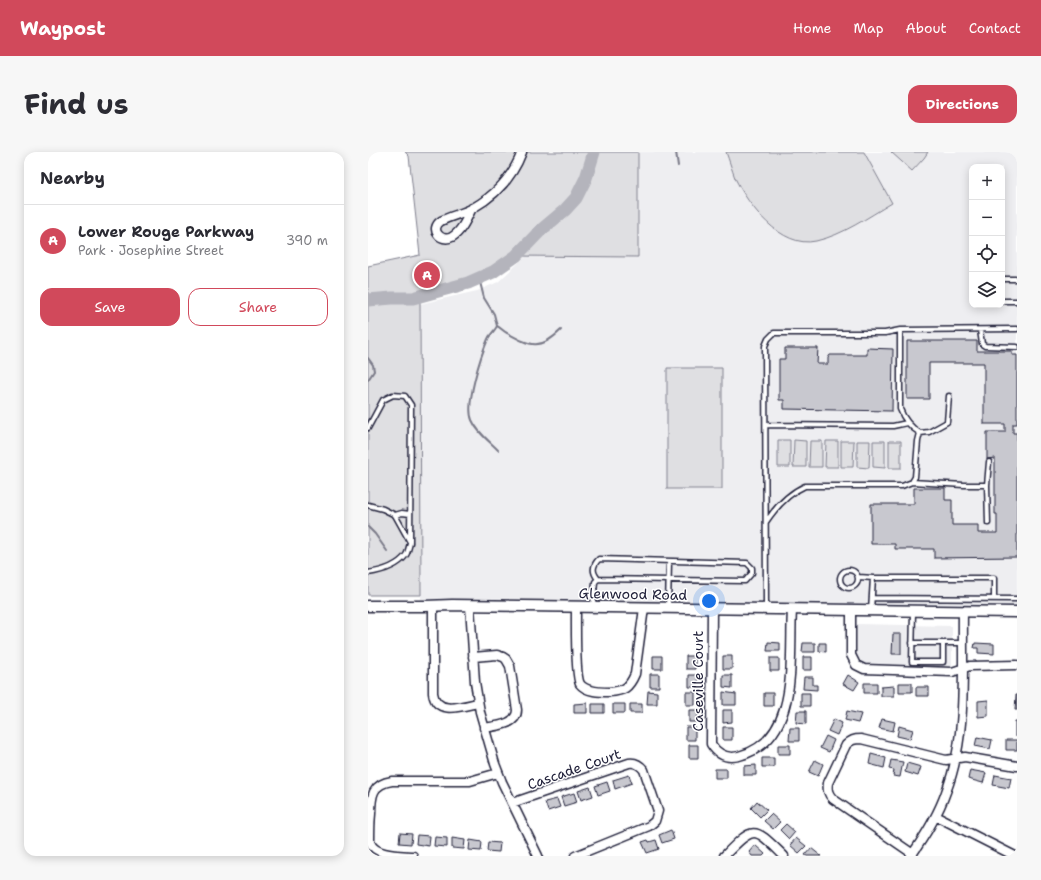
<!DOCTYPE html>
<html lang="en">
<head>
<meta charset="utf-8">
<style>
	:root { --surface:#fff; --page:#f7f7f7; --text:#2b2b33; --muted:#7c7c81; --line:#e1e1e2; --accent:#d1495b }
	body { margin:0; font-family:"Shantell Sans",sans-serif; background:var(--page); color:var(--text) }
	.controls { position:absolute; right:12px; top:12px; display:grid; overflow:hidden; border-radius:8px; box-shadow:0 2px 10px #0003 }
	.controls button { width:36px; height:36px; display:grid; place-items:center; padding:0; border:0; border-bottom:1px solid var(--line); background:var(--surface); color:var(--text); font:20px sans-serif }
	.you { position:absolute; left:341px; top:449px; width:14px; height:14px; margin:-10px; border:3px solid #fff; border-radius:50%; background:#1a73e8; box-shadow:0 0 0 6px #1a73e833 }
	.badge { display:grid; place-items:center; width:26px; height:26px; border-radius:50%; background:var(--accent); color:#fff; font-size:13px; font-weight:700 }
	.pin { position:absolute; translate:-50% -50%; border:2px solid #fff; box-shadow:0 1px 4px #0006 }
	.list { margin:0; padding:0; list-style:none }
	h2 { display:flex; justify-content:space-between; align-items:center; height:52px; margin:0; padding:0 16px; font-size:17px }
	h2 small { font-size:13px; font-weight:400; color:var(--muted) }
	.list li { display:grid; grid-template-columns:26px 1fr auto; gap:12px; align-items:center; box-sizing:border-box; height:72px; padding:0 16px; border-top:1px solid var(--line) }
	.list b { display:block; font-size:15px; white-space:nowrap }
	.list p { margin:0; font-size:13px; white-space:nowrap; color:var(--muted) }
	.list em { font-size:13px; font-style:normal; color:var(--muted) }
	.actions { display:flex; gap:8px; padding:12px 16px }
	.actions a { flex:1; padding:9px 0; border:1px solid var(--accent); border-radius:12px; text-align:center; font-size:14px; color:var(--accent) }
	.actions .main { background:var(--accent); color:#fff }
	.icon { flex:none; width:22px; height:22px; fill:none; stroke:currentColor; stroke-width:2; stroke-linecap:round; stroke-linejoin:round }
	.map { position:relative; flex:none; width:649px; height:704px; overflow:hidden; border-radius:12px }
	header { display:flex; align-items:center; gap:24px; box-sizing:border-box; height:56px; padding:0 20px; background:var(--accent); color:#fff }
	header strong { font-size:19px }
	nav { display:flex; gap:22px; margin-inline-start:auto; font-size:14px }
	.intro { display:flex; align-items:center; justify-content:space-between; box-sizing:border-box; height:96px; padding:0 24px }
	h1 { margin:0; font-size:28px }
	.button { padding:10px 18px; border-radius:12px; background:var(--accent); color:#fff; font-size:14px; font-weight:700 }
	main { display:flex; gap:24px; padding:0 24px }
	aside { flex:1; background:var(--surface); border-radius:12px; box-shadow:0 2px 10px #0003 }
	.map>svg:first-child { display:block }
	.built { fill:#eeeef1; fill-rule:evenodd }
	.green { fill:#dfdfe2; stroke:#80808e }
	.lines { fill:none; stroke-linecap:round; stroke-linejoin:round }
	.stream { stroke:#7a7a88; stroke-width:2 }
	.river { stroke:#b4b4bc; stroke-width:13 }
	.building { fill:#c8c8cf; stroke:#22223b }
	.service-casing { stroke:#22223b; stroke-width:7 }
	.minor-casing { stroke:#22223b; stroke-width:11 }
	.tertiary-casing { stroke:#22223b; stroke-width:13 }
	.service { stroke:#fff; stroke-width:4 }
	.minor { stroke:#fff; stroke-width:8 }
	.tertiary { stroke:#fff; stroke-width:10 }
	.labels { text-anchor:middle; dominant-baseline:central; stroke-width:3; stroke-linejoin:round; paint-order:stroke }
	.street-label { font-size:14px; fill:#22223b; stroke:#fff }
</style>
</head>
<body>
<header>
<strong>Waypost</strong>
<nav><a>Home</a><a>Map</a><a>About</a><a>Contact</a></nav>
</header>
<div class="intro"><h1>Find us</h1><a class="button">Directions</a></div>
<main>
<aside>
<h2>Nearby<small></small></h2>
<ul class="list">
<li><span class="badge">A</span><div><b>Lower Rouge Parkway</b><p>Park · Josephine Street</p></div><em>390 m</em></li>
</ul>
<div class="actions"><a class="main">Save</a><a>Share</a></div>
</aside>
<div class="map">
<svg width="649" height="704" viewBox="0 0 649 704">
	<rect width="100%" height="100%" fill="#fff"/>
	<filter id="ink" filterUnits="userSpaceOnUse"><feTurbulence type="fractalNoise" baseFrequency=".025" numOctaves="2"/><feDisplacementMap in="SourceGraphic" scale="8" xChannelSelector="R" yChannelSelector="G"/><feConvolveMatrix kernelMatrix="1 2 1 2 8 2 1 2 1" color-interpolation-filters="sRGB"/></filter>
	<g filter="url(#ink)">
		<path class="built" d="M270,0H649V455L178,450H53L52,152L109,139L130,130L158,104L269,105ZM604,15H634V153H604Z
			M488,472L584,474V515L497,514L488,503Z"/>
		<path class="green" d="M37,0H270V105L148,104L125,120L100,131L52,145L53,443H0V114L52,103L41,4Z
			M358,0H496L524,51C500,65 475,83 448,89C413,97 380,53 367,26C364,18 361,8 358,0Z
			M523,0H560L556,6L544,19Z
			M299,216H354V337H299Z
			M410,288H422V315H410Z
			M426,288L438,289V315H425Z
			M442,289H454V315H441Z
			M458,289H470V315H457Z
			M473,289H486L485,315H473Z
			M489,289H502L501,316L489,315Z
			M505,289H517V316L505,315Z
			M521,289H533V316H521Z"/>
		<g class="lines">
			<path class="stream" d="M308,0L310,14
				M226,1L229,0
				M111,126L116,146L126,162L129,174C127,179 122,182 120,187C113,203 97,252 104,268C109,280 121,289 130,298
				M129,174C133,176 135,179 139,181C163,194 172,199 193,178
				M0,206L5,213L6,219L0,228
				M0,375L7,382L19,399"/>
			<path class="river" d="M0,148L24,146H45L100,131L125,120L148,104L172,79L197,58L208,46L218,26L226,0"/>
		</g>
		<path class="building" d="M539,189H609V199H644V203H649V272H645V281H649V405L566,406V397H527V392H503V352H546V336H577V348H584V373H610V381H629V362H627V306L619,307V280H637V272H616V211H561V247H539Z
			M417,196H450L449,212H460V206L462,203H499V196L525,197L524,259L416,257V248H411V207H417Z
			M525,482H533V502H524Z
			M400,490L412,491V499H399Z
			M435,491H447V500H434Z
			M451,491H458V500L451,499Z
			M607,491L626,492V502L610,501V496H606Z
			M285,504H294V517H285Z
			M318,504H327V517H318Z
			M355,504H364V517H355Z
			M435,505H444V518H435Z
			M402,506H411V519H402Z
			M282,522H291V535H282Z
			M321,523H330V535H321Z
			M355,523H364V536L355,535Z
			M480,523L491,530L486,538L475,532Z
			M436,525H445V533H449V538L435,537Z
			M496,531H509V541H496Z
			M531,531H544V540H531Z
			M526,534V544H513V535Z
			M548,535H561V544H548Z
			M280,539L289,540V552H279Z
			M318,540H327V553H318Z
			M355,540L368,542V553H355Z
			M396,541H405V554H396Z
			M433,541H442V554H433Z
			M648,543H649V558H647Z
			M620,548V564L610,565V549Z
			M219,551V561H206V552Z
			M224,552H236V561H224Z
			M245,552H257V561H245Z
			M262,552H274V561H262Z
			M321,558H330V570H321Z
			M355,558H364V570L355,571Z
			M429,559H438V572L428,571Z
			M479,559L493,562L490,571L477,568Z
			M466,567L474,571L469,583L460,579Z
			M514,567L527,570L525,579L511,576Z
			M647,569H649V584H647Z
			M531,574L545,578L542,587L529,584Z
			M318,575H327V588H318Z
			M355,575H364V588H355Z
			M422,576H431V589H421Z
			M458,584L466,588L461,600L452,596Z
			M609,585L624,588L622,597L607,594Z
			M638,588H649V598H638Z
			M321,593H330V606H321Z
			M410,593H422V602H410Z
			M503,602L518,606L516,616L501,612Z
			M394,606H406V615H394Z
			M447,608L455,612L450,624L441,620Z
			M523,608L535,610L532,625L525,624L526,618L521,617Z
			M539,611L553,615L550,624L537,620Z
			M388,613V623H376V614Z
			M347,617H359V626H347Z
			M602,618L618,621L615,631L600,627Z
			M261,623L264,631L247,637L245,628Z
			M627,623L643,626L641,636L625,633Z
			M239,630L242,639L230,643L227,634Z
			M222,635L225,644L213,648L210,639Z
			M206,641L209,650L196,654L193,645Z
			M189,647L192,655L180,659L177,650Z
			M389,649L399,658L392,665L383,656Z
			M403,662L412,670L405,677L396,669Z
			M418,672L427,680L421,687L412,678Z
			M303,678L306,687L294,691L291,683Z
			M32,681L44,682L43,692L31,691Z
			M49,683L62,684L61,694L48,692Z
			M67,685L79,686V695L66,694Z
			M84,686L97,688L96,697L84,696Z
			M428,686L438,694L431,701L422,693Z
			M102,688L114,690L113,699L101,698Z
			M280,688L281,690L288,688L291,697L279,701L274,690Z
			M120,690L132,691L131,700L119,699Z
			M387,693L397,702L395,704H384L381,700Z
			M443,696L453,704H439L437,703Z"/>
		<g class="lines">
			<g class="service-casing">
				<path id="service" d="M634,127H649
					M634,149H649
					M612,178L614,192L617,194L649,195
					M398,273L525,274L539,271
					M0,276L15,248L25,243L37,244L43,253L42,391C41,394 40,400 38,403C29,415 14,419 0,421
					M552,281L561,280L579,270L581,244
					M544,330L596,333H619
					M0,353L15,357L27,363L42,390
					M27,363L34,361L42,362
					M398,370C408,355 421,341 437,334H534L544,330L547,325L550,289L552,281C542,275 536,268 532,257V178
					M620,371L619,333L621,310
					M472 427a9 9 0 1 1 18 0a9 9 0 1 1-18 0Z
					M491,425L505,426
					M504,446L649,447
					M225,454L227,430L230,427L377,429L384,421V416L379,411L231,407C224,414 224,420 230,427
					M300,456L301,409
					M398,456L397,194L400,187L406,181H517L532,178L649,177
					M503,458L505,426H626V447
					M545,459L544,510H575V491
					M544,491H595"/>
			</g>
			<g class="minor-casing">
				<path id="minor" d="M104,56C99,66 94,79 84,85C73,91 61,77 73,69C83,64 96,61 105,56C128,43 145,24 154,0
					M65,454V541C68,564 95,554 110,551
					M102,454L107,530L112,560L127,612L134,630L170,704
					M208,455C208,469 207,523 212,532C218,540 233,540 241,540C256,539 261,536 267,522L276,456
					M344,457L343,592C350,603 359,607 371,604C433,588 421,505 424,458
					M483,458V503L488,513L496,517L584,520L602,514L649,513
					M105,505L129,503L135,505L138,507L142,514L149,558C149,573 128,574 116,576
					M144,651L261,611C268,610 272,613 276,618L290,659L287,669L281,674L207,704
					M568,664L647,704
					M545,702L465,647C460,642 459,638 460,631L478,593C483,588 486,587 493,587L578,608L597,605L649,614
					M45,704C31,703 7,704 2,690C2,681 2,671 3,662C3,644 4,632 24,629H102L130,621
					M356,704C387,673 385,674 416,704
					M543,704C557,684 570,663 578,640C600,583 594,519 595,459"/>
			</g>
			<g class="tertiary-casing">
				<path id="tertiary" d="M0,454H57L84,453L649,460"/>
			</g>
			<use href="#service" class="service"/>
			<use href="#minor" class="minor"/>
			<use href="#tertiary" class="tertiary"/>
		</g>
	</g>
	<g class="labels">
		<g class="street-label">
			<text transform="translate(265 442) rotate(1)">Glenwood Road</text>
			<text transform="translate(330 529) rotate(-90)">Caseville Court</text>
			<text transform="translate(206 617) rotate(-19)">Cascade Court</text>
		</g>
	</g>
</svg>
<div class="controls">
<button>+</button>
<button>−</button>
<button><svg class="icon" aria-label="locate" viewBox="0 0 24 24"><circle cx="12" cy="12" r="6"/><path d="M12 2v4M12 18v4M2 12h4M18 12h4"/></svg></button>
<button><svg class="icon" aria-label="layers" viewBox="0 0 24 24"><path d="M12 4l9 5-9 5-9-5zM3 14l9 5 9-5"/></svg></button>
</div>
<div class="you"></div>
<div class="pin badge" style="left:59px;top:123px">A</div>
</div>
</main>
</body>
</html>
